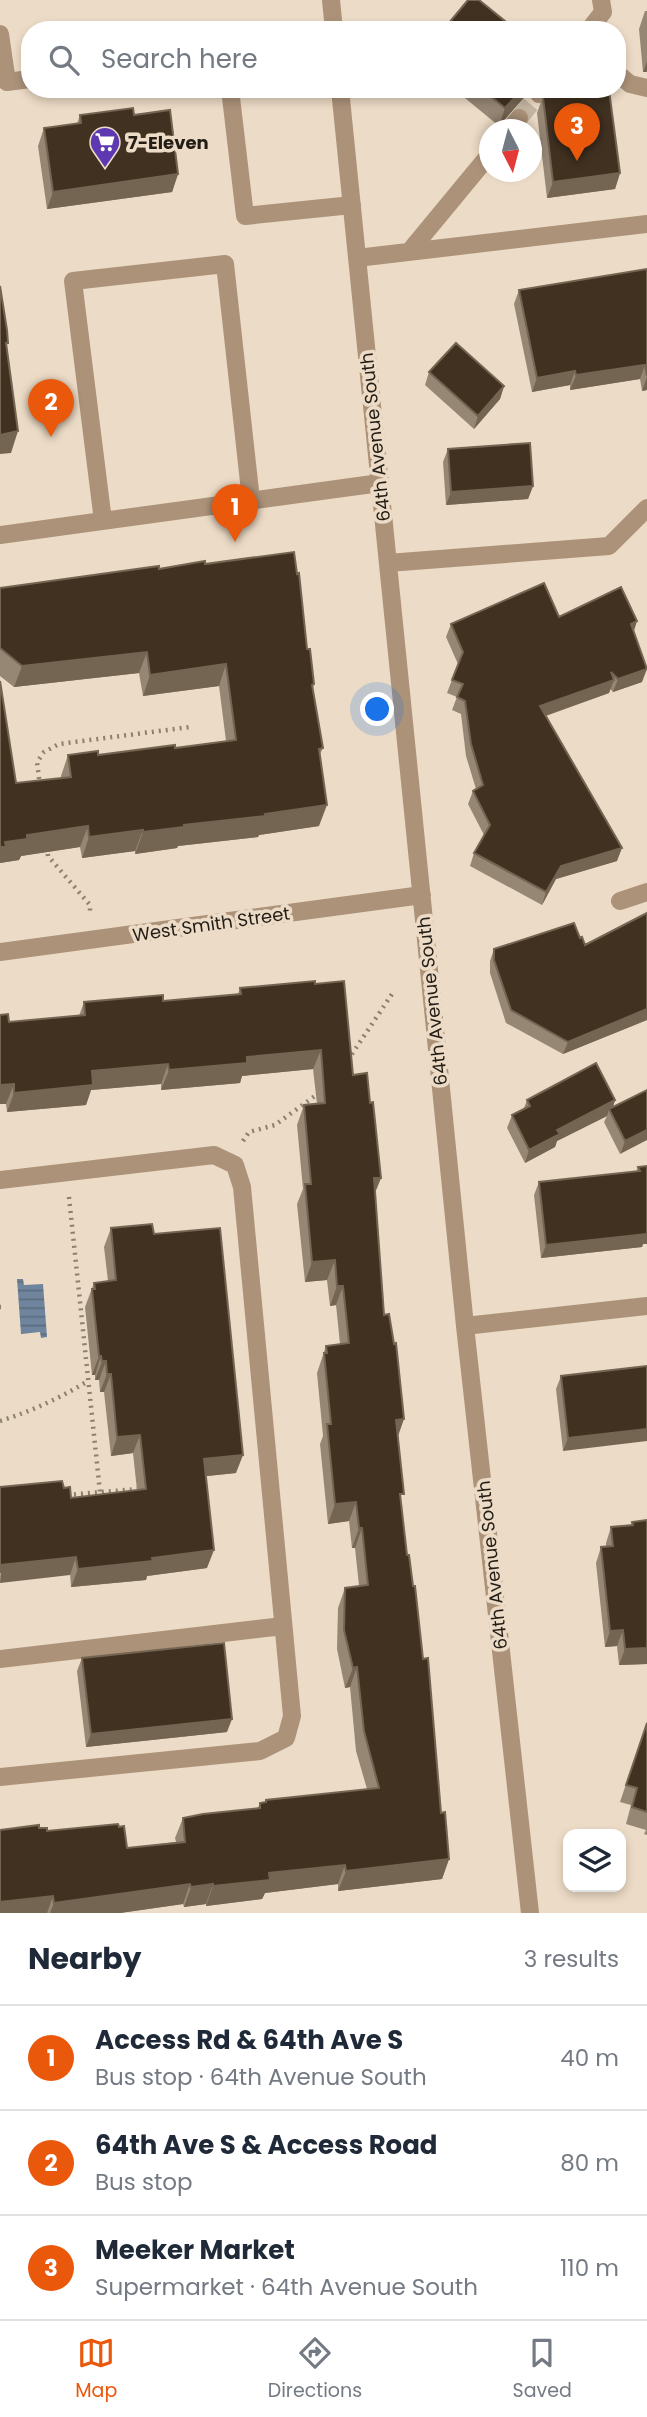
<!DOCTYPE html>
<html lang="en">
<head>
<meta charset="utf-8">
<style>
	:root { --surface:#fff; --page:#f2f2f3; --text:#1f2937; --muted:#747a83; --line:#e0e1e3; --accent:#ea580c }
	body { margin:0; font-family:Poppins,sans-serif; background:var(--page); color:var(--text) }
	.controls { position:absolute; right:21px; bottom:21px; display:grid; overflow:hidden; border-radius:14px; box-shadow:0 4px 10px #0003 }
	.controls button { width:63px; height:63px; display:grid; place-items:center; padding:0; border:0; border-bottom:2px solid var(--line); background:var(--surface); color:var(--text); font:35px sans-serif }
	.compass { position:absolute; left:479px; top:119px; width:63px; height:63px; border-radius:50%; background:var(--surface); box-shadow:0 4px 10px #0003; rotate:174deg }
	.you { position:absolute; left:378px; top:710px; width:24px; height:24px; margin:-18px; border:5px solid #fff; border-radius:50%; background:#1a73e8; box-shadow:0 0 0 10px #1a73e833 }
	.badge { display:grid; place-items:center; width:46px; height:46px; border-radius:50%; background:var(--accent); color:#fff; font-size:23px; font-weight:700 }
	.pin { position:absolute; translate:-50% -58px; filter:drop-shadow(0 2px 4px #0008) }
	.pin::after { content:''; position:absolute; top:37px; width:24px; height:21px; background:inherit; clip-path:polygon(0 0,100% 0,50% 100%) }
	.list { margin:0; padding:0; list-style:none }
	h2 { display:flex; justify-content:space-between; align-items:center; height:91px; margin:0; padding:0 28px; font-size:30px }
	h2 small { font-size:23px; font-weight:400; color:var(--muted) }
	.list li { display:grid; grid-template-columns:46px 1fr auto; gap:21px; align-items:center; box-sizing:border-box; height:105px; padding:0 28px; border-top:2px solid var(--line) }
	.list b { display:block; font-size:26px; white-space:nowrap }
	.list p { margin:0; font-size:23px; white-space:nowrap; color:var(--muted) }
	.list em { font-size:23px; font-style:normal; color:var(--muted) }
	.icon { flex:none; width:38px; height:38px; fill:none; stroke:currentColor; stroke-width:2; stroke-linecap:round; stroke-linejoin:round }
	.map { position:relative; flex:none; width:647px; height:1913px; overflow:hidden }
	.search { position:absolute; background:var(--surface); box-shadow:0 4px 10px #0003; left:21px; right:21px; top:21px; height:77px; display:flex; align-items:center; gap:18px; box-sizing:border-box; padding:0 24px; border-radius:28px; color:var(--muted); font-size:26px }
	.sheet { height:406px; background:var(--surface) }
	nav { display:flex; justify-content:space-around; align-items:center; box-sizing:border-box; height:98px; border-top:2px solid var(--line); background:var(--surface); font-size:19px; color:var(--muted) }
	nav a { display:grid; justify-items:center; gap:4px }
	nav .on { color:var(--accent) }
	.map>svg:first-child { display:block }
	.water { fill:url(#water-rules) }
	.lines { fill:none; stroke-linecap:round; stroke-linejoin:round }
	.minor-tunnel { stroke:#c4b5a3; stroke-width:18; stroke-dasharray:18 9; stroke-linecap:butt }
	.path { stroke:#8c8071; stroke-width:4.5; stroke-dasharray:2 5; stroke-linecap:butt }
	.minor { stroke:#ac9279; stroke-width:18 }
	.wall { fill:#968674 }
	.shaded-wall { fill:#746452 }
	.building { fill:#403121; stroke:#746452; stroke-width:2 }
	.labels { text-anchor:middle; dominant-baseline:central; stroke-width:7; stroke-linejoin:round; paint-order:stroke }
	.poi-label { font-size:18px; font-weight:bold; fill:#231d15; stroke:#ecdbc6; text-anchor:start }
	.street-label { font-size:18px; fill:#231d15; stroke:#ecdbc6 }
</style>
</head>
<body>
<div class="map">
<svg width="647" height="1913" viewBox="0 0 647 1913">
	<defs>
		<pattern id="water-rules" width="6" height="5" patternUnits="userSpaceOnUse" patternTransform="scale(1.75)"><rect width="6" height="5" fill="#6f859d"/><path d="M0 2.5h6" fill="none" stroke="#5b6c7f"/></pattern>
	</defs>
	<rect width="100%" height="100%" fill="#ecdbc6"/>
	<path class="water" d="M17,1279H23L24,1285L43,1284L47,1337L41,1338L40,1332L21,1334Z"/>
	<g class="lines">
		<path class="minor-tunnel" d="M519,118L539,94"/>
		<path class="path" d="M40,786L37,762L44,752L59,744L190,727
			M47,847L48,856L90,905V913
			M348,1060L392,994
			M243,1141L249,1132L275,1125L319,1093
			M69,1197L100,1492
			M0,1307H1
			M0,1421C32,1411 60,1398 88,1381
			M67,1495L137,1489L142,1491"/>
		<path class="minor" d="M331,0L334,30
			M589,30L603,12L601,0
			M0,34L7,82L30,79
			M617,73L630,84L647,88
			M230,89L245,216L352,205
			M340,89L465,1326L530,1913
			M539,94L542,89
			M509,130L519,118
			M409,252L490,154
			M357,258L647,224
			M103,521L73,281L225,264L251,500
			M0,535L380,483
			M388,563L609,546L647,508
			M620,901L647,892
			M0,952L422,895
			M0,1180L214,1155L235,1165L242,1187L292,1716L286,1738L260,1751L0,1777
			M465,1326L647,1306
			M0,1659L283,1626"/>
	</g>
	<path class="wall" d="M645,11H647V72H643L639,29Z
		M454,89H530L528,93L499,126Z
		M543,97L620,173L615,189L547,198L537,113Z
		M80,115H134L178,174L172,192L47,209L38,146L44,128L77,124Z
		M647,269V390L642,391L640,379L570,390V385L532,392L514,304L519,290Z
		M429,372L504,386L500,399L474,429L425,385Z
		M448,449L533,486L528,499L446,505L443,462Z
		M205,564L307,649L314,684L313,688L323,748L320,754L319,826L259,835L258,837L178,846L177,848L135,854V851L82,858L80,847L21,856L19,860L0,863V681L16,783L61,778V776L68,755H98L175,748L226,741L219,686L143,696L139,673L14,687L0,676V588Z
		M559,617L634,631L642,682L613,692L610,689L609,693L546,716L617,861L556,879L542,905L470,866L474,853L484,835L468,804L473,791L476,789L466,756L461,714L452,710L457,697L447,693L458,664L446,637L451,624Z
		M647,913V1020L563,1054L506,1023L490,973V961L494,949L580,938L585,945Z
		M315,984L353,1075L370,1103L381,1178L375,1193L384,1315L398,1436L401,1500L407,1555L423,1659L441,1813L449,1859L442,1879L338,1891V1884L265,1893L262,1899L206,1906V1904L184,1907L183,1904L120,1913H0L39,1828L47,1831L119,1827L127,1848L176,1842L175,1838L183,1818L258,1808L260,1803L265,1802L266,1800L367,1789L356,1751L350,1687L345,1688L337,1649L338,1608L345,1588L359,1586L355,1548H352L349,1521L328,1524L320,1444L323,1436L317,1373L326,1346L340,1344L336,1305L330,1306L327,1280L305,1282L297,1204L303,1189L297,1125L304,1105L317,1104L313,1069L242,1076L240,1083L161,1090V1084L91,1090L86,1105L7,1112L6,1104L9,1022L79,1016L84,1002L163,1001L238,994L240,988Z
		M647,1090L620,1154L604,1122L607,1116L557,1141L555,1147L525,1163L507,1128L512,1115L524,1108L527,1100H615L613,1107Z
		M647,1166V1244H643L642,1247L541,1258L534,1195L539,1182L636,1172L638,1167Z
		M111,1228L154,1234L236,1473L206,1476L207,1568L147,1576L146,1580L71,1587L64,1488L71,1498L137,1490L133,1453L111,1456L104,1392H100L99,1380H95V1375H92L85,1307L94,1283L108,1281L104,1247Z
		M647,1366L563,1451L556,1389L561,1376Z
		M647,1520V1664L619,1665L617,1646L605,1647L596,1563L601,1547L606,1546V1543L611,1527L631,1525L632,1522Z
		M82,1658L227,1732L86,1747L77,1671Z
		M647,1722V1835L644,1834L646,1830L626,1824L631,1805L620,1802Z"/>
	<path class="shaded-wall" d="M647,62V72H643Z
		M522,89H530L528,93L499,126L505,108Z
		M620,173L615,189L547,198L553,182Z
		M178,174L172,192L47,209L53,192Z
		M645,365L640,379L570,390L576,375Z
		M575,371L570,385L532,392L537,378Z
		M647,377V390L642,391Z
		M504,386L500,399L474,429L478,416Z
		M18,431L11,453L0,454V435Z
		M533,486L528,499L446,505L451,492Z
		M637,621L633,634L631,624Z
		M147,652L139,673L14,687L22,666Z
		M226,664L219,686L143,696L150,675Z
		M647,669L642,682L613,692L618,679Z
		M614,680L609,693L536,719L540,706Z
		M327,805L319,826L259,835L258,837L178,846L177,848L135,854L143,832L184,825Z
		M88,826L80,847L21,856L19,860L0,863V847L5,842L27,835Z
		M143,830L135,851L82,858L89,837Z
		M622,848L617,861L556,879L542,905L546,892L561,866Z
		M647,1009V1020L563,1054L568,1042Z
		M321,1050L313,1069L242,1076L240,1083L161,1090L169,1070L247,1057Z
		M168,1064L161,1084L91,1090L86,1105L7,1112L14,1093L92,1071Z
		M14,1084L6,1104H0V1085Z
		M615,1100L611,1113L609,1109L607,1116L557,1141L555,1147L525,1163L529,1150L557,1130Z
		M647,1130V1140L620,1154L625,1141Z
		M374,1178H381L373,1197Z
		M647,1231V1244H643L642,1247L541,1258L546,1245Z
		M335,1260L327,1280L305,1282L312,1262Z
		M337,1286H343L336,1305L330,1306Z
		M99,1356H101L95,1375H92Z
		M102,1361H106L99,1380H95Z
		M107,1374H111L104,1392H100Z
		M404,1419L397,1439L396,1420Z
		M647,1429V1441L563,1451L568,1438Z
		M140,1435L133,1453L111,1456L117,1437Z
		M243,1455L236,1473L198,1477L204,1459Z
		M356,1502L349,1521L328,1524L335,1504Z
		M359,1528H362L355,1548H352Z
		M214,1550L207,1568L147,1576L146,1580L71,1587L78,1569Z
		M76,1557L70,1575L0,1583L1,1565Z
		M623,1630L617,1646L605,1647L610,1631Z
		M647,1648V1664L619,1665L625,1649Z
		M357,1667L350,1687L345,1688L353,1668Z
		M232,1719L227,1732L86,1747L91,1734Z
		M449,1859L442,1879L338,1891L346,1871Z
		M345,1865L338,1884L265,1893L262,1899L206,1906L213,1886L269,1873Z
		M190,1884L183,1904L120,1913H50L54,1903Z
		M213,1884L206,1904L184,1907L191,1887Z
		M53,1896L47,1913H0V1902Z"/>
	<path class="building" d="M468,0H479L516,30H443Z
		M482,89H522L505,108Z
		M609,90L620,173L553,182L543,97Z
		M133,108L134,115L170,110L178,174L53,192L44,128L81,123L80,115Z
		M647,269V376L645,365L576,375L575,371L537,378L519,290Z
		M0,286L7,330L8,343H6L18,431L0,435Z
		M456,343L504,386L478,416L429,372Z
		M530,443L533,486L451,492L448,449Z
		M294,552L297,574L299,573L307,649H310L314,684L312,685L323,748L319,749L327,805L265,814L266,816L184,825V827L143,832V830L89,837L88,826L27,835V839L5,842L6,847H0V681L16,783L71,777L68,755L98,751V755L175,745V748L236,740L226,664L150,675L147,652L22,666L0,648V588L159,566V569L205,561V564Z
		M544,583L559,617L621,587L637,621L631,624L647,669L618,679L611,672L614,680L540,706L622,848L561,866L546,892L474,853L490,825L473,791L483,785L471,744L465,701L457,697L463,684L452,680L463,652L451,624Z
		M647,913V1009L568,1042L511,1010L494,960V949L574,923L580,938L582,937L585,945Z
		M315,981V984L344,981L353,1075L367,1073L370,1103L373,1102L381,1178H374L384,1315L389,1314L394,1344L396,1343L404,1419L396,1420L404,1494H400L407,1555H409L413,1586H415L423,1659L428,1658L441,1813L445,1812L449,1859L346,1871L345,1865L269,1873L270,1880L213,1886V1884L191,1887L190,1884L54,1903L53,1896L0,1902V1830L39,1825V1828H47V1831L118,1824L119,1827L124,1826L127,1848L185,1842L183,1818L203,1814L260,1808V1803L266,1802V1800L379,1788L364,1731L357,1667L353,1668L344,1630L345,1588L368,1585L362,1528H359L356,1502L335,1504L327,1424H331L324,1353H327L326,1346L349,1343L343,1286H337L335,1260L312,1262L305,1184H311L304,1105L325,1103L321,1050L247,1057V1063L169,1070L168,1064L92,1071L93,1085L14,1093V1084L0,1085V1015L8,1014L9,1022L85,1015L84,1002L163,995V1001L241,994L240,988Z
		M596,1063L615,1100L557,1130L560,1134L529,1150L512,1115L530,1106L527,1100Z
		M647,1090V1130L625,1141L609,1109Z
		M647,1166V1234L546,1245L539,1182L640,1171L638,1167Z
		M152,1224L154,1234L220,1228L243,1455L204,1459L214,1550L152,1558L153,1561L78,1569L76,1557L1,1565L2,1572H0V1487L62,1481L64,1488L70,1487L71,1498L146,1489L140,1435L117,1437L111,1374H107L106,1361H102L101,1356H99L92,1289H95L94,1283L116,1280L111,1228Z
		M647,1366V1429L568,1438L561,1376Z
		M647,1520V1648L625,1649L623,1630L610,1631L601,1547L613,1546L611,1527L633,1525L632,1522Z
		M224,1643L232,1719L91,1734L82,1658Z
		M647,1723V1812L632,1807L637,1788L626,1785Z"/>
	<defs>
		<g id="supermarket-pin" transform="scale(1.575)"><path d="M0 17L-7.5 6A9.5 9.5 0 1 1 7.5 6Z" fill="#5d38b0" stroke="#ecdbc6"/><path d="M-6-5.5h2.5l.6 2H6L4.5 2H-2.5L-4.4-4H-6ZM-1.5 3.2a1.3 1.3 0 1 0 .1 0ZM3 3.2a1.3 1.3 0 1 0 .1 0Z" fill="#fff"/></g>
	</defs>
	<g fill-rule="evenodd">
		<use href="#supermarket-pin" x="105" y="142"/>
	</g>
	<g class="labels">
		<g class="poi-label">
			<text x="128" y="142">7-Eleven</text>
		</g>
		<g class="street-label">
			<text transform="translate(375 437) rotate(-96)">64th Avenue South</text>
			<text transform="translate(211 924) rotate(-8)">West Smith Street</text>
			<text transform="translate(432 1001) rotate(-96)">64th Avenue South</text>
			<text transform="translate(492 1565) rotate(-96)">64th Avenue South</text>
		</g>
	</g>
</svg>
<div class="controls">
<button><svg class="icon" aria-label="layers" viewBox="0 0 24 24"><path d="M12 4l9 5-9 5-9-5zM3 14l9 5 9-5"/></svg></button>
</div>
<svg class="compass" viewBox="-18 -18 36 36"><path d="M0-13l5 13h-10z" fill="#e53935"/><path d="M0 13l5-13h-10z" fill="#747a83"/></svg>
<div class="you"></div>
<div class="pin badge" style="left:235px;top:542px">1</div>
<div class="pin badge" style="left:51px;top:437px">2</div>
<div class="pin badge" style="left:577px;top:161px">3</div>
<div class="search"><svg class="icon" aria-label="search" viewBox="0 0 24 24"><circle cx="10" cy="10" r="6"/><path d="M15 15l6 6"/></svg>Search here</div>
</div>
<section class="sheet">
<h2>Nearby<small>3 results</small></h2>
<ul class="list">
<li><span class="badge">1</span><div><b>Access Rd &amp; 64th Ave S</b><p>Bus stop · 64th Avenue South</p></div><em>40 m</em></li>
<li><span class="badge">2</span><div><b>64th Ave S &amp; Access Road</b><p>Bus stop</p></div><em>80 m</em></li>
<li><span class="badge">3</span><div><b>Meeker Market</b><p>Supermarket · 64th Avenue South</p></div><em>110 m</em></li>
</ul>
</section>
<nav>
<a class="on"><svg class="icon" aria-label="map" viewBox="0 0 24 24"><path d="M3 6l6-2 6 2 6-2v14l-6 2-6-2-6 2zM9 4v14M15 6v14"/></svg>Map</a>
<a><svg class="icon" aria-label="directions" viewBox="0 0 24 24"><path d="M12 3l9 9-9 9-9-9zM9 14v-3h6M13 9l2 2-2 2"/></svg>Directions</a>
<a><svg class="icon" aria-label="saved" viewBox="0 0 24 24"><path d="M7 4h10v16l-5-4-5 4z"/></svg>Saved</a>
</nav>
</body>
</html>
